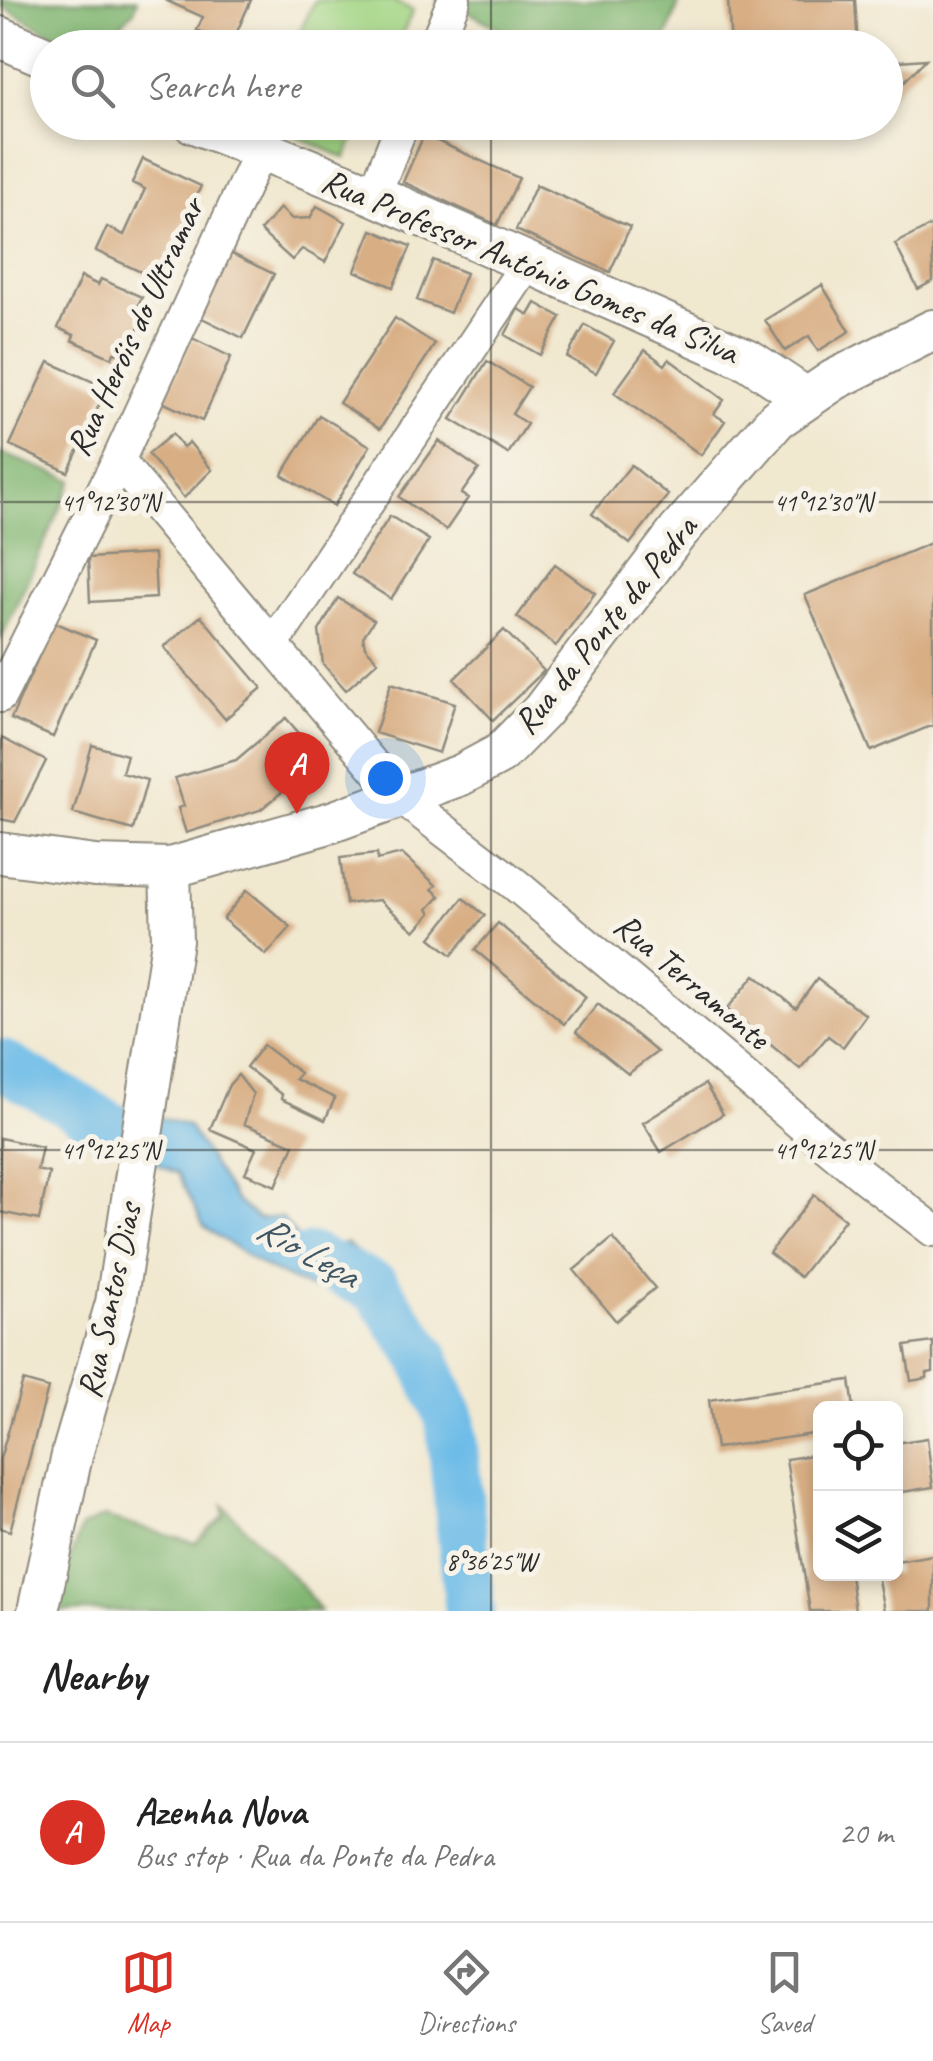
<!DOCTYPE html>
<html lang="en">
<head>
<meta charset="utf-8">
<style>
	:root { --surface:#fff; --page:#f2f2f2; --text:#222; --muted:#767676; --line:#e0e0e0; --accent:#d93025 }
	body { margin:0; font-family:Caveat,sans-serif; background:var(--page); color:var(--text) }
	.controls { position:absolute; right:30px; bottom:30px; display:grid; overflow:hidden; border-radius:15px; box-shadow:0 5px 15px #0003 }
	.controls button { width:90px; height:90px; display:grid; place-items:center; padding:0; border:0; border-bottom:2px solid var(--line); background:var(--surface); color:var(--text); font:50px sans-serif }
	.you { position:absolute; left:385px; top:778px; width:35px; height:35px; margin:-25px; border:8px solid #fff; border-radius:50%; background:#1a73e8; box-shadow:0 0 0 15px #1a73e833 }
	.badge { display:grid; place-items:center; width:65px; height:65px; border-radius:50%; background:var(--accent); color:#fff; font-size:32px; font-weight:700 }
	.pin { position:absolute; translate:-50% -82px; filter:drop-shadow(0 2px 5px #0008) }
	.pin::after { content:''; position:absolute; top:52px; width:35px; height:30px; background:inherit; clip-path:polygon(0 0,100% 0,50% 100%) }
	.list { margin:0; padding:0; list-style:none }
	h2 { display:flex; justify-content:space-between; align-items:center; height:130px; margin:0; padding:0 40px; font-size:42px }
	h2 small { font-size:32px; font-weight:400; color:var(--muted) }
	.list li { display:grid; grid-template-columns:65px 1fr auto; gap:30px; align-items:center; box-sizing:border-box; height:180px; padding:0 40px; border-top:2px solid var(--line) }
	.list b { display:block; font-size:38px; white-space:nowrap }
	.list p { margin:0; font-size:32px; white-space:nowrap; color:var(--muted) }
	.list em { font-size:32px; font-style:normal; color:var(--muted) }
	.icon { flex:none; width:55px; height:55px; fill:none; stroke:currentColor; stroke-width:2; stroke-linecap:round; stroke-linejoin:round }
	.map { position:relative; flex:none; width:933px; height:1611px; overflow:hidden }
	.search { position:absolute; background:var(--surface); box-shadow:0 5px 15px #0003; left:30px; right:30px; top:30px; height:110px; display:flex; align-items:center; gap:25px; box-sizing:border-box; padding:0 35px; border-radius:55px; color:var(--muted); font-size:38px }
	.sheet { height:310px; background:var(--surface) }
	nav { display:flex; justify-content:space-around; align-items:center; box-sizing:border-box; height:140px; border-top:2px solid var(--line); background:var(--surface); font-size:28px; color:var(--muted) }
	nav a { display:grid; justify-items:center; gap:5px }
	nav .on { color:var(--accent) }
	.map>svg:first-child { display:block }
	.green { fill:#a2d584; stroke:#668058; stroke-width:2.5 }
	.forest { fill:#81b672; stroke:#56704e; stroke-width:2.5 }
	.water { fill:#6dbce8; stroke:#4c748a; stroke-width:2.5 }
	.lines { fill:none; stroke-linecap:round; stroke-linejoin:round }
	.river { stroke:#6dbce8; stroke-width:50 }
	.building { fill:#d8ae84 }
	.minor-casing { stroke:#8e8a7e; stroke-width:36 }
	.tertiary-casing { stroke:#8e8a7e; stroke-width:44 }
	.minor { stroke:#fff; stroke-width:32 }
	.tertiary { stroke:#fff; stroke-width:40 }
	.ticks { fill:none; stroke:#2b2b2b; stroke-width:2.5; stroke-opacity:0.45 }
	.labels { text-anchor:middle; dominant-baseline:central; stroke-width:10; stroke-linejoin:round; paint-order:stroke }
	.street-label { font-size:35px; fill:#2b2b2b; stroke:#f7f3e8 }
	.water-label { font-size:38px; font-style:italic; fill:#3f5664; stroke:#f7f3e8 }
	.ticks-label { font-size:25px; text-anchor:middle; fill:#2b2b2b; stroke:#f7f3e8; stroke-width:10; stroke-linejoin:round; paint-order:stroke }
</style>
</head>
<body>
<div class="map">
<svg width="933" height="1611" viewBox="0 0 933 1611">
	<rect width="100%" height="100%" fill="#f7f3e8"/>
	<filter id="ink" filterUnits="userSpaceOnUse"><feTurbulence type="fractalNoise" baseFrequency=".01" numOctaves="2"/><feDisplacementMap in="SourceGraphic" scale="20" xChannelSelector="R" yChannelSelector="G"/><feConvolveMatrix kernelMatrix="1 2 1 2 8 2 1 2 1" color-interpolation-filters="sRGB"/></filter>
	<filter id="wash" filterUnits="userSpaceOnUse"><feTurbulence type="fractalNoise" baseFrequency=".0048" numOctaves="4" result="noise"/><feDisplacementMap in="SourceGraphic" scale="40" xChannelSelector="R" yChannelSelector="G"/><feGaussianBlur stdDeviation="2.25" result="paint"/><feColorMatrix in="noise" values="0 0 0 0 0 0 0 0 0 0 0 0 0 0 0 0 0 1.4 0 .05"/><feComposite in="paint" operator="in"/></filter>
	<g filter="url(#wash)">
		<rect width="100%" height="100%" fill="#f1e8d0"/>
		<path class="green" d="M315,0H391L413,10L396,47H293Z
			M268,123L361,122V123L345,158Z"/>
		<path class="forest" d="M0,0H137L134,11L100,45L52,34L0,5Z
			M435,0H680L663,48L596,44L533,47L470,13Z
			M0,453L73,480L0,641Z
			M223,1505L306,1591L320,1611H49L82,1527L104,1517L195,1543L224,1516Z"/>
		<path class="water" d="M50,1080L104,1101L188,1126L236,1201L258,1219L281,1217L308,1251L346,1243L378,1270L369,1291L336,1277L332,1283L310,1288L264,1267L204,1227L178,1174L43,1109Z"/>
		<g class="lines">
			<path class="river" d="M0,1064L105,1123
				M312,1258L376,1288L424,1357L450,1419L470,1611"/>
		</g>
		<g id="blocks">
			<path class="building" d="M165,0H251L231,45L197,30L203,17Z
				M728,0H855L858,48H731Z
				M926,59L899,87L886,103V62Z
				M424,135L519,178L497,225L403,182Z
				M143,159L201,186L158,280L96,251L107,227L124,235L145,189L132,183Z
				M536,185L630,227L610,272L516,230Z
				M317,206L346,222L325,262L302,249L292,260L260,231L280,208L292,219L310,218Z
				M932,225L933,281L918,289L895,244Z
				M372,230L411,246L393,287L355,271Z
				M230,253L274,274L243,338L200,317Z
				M433,260L466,273L450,313L417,300Z
				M81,277L98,285L101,279L142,297L138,305L147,310L125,357L114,352L112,358L72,340L74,335L58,328Z
				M822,285L850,331L818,351L809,336L785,351L765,320Z
				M536,303L561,317L540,355L505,335L519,309L529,315Z
				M395,318L435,344L380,429L339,403Z
				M585,325L614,341L596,373L567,357Z
				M192,338L231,357L202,421L162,402Z
				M645,350L665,365L669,359L724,400L714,414L725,421L701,455L614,393Z
				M487,361L529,387L512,414L527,424L508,454L451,419Z
				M49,362L107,388L68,472L10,445Z
				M319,415L370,446L334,506L282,475Z
				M172,434L183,447L189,442L212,470L184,498L148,454Z
				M439,441L479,469L461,494L468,498L446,530L399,497Z
				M631,465L668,495L630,544L592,514Z
				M390,516L429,540L391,599L352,574Z
				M933,542V725L871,751L805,595Z
				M154,554L156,598L90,602L88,558Z
				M555,564L595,593L556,646L517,617Z
				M338,598L374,620L363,637L365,647L378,661L346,690L323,664L319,631Z
				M201,616L262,688L225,719L164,647Z
				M54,622L96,640L53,737L11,719Z
				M504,630L544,671L493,720L454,679Z
				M391,683L455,703L439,753L375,733Z
				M286,718L305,740L310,736L326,756L260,810L186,833L178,808L184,806L175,778L236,760Z
				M2,738L46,761L15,822L0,819Z
				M92,745L127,755L122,773L147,780L133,830L73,813Z
				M377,854V860L402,854L436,885L432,889L440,896L428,909L431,913L415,931L379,900L346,904L340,858Z
				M247,890L291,927L266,955L223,919Z
				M463,898L485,915L452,955L431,938Z
				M498,923L586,997L564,1024L475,950Z
				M755,975L796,1008L817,979L866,1015L843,1047L828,1036L800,1069L727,1009Z
				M598,1004L657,1052L628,1074L576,1032Z
				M263,1045L300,1073L295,1079L335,1098L325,1120L281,1099L282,1095L246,1067Z
				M238,1075L253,1094L244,1124L294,1145L276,1186L245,1173L256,1149L210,1129L229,1085Z
				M705,1084L723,1114L661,1152L643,1123Z
				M0,1138L42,1147L37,1170L49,1173L39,1220L0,1212Z
				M814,1195L845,1219L800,1277L769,1253Z
				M613,1238L655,1288L616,1321L574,1270Z
				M933,1342V1372L927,1373V1378L911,1381L905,1346Z
				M850,1380L854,1408H820V1433L716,1448L709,1400Z
				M23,1381L48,1388L10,1531L0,1528V1459Z
				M927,1438L933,1487L896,1493V1443Z
				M820,1454V1574H850L855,1611H810L786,1459Z
				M933,1555V1611H884L877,1574H896V1561Z"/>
		</g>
	</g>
	<g filter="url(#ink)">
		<use href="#blocks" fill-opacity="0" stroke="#8e8a7e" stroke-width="2.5"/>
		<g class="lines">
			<g class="minor-casing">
				<path id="minor" d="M434,48L454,0
					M374,195L403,122
					M118,461L399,796L516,885L863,1176L933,1230
					M273,644L527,264
					M0,696L118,461L260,151"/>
			</g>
			<g class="tertiary-casing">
				<path id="tertiary" d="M0,37L48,58
					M192,122L374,195L749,360L806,398
					M0,853L95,866L170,868L332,822L461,775L500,754L542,711L678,532L777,419L834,380L933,330
					M38,1611L73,1451L116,1303L172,941L170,868"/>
			</g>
			<use href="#minor" class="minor"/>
			<use href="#tertiary" class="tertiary"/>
		</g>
	</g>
	<path class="ticks" d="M2,0V1611M491,0V48M491,122V1611M0,502H933M0,1150H933"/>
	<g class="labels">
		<g class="street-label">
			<text transform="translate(530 266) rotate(23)">Rua Professor António Gomes da Silva</text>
			<text transform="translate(135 327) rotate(-65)">Rua Heróis do Ultramar</text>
			<text transform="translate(605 625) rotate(-51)">Rua da Ponte da Pedra</text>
			<text transform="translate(692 981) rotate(40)">Rua Terramonte</text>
			<text transform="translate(109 1301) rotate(-78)">Rua Santos Dias</text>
		</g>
		<g class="water-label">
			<text transform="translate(308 1251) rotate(29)">Rio Leça</text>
		</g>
	</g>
	<g class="ticks-label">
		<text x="110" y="511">41°12'30"N</text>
		<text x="823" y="511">41°12'30"N</text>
		<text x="110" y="1159">41°12'25"N</text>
		<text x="823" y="1159">41°12'25"N</text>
		<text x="491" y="1570">8°36'25"W</text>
	</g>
</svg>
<div class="controls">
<button><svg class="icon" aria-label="locate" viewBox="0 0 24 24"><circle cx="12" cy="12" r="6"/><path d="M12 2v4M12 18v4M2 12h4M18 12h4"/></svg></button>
<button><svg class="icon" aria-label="layers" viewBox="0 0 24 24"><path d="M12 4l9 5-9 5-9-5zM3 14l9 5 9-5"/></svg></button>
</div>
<div class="you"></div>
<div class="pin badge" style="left:297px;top:814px">A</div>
<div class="search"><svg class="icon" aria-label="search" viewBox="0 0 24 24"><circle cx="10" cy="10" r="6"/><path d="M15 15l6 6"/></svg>Search here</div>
</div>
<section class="sheet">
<h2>Nearby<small></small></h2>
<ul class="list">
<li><span class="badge">A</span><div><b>Azenha Nova</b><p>Bus stop · Rua da Ponte da Pedra</p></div><em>20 m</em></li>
</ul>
</section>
<nav>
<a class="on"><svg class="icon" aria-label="map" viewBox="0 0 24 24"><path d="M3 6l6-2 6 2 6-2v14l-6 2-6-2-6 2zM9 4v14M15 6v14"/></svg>Map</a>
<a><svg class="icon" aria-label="directions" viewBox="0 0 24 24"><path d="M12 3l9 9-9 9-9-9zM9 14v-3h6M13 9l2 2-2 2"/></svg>Directions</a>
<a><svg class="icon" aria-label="saved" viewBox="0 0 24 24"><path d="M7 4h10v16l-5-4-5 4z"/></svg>Saved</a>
</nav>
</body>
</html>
